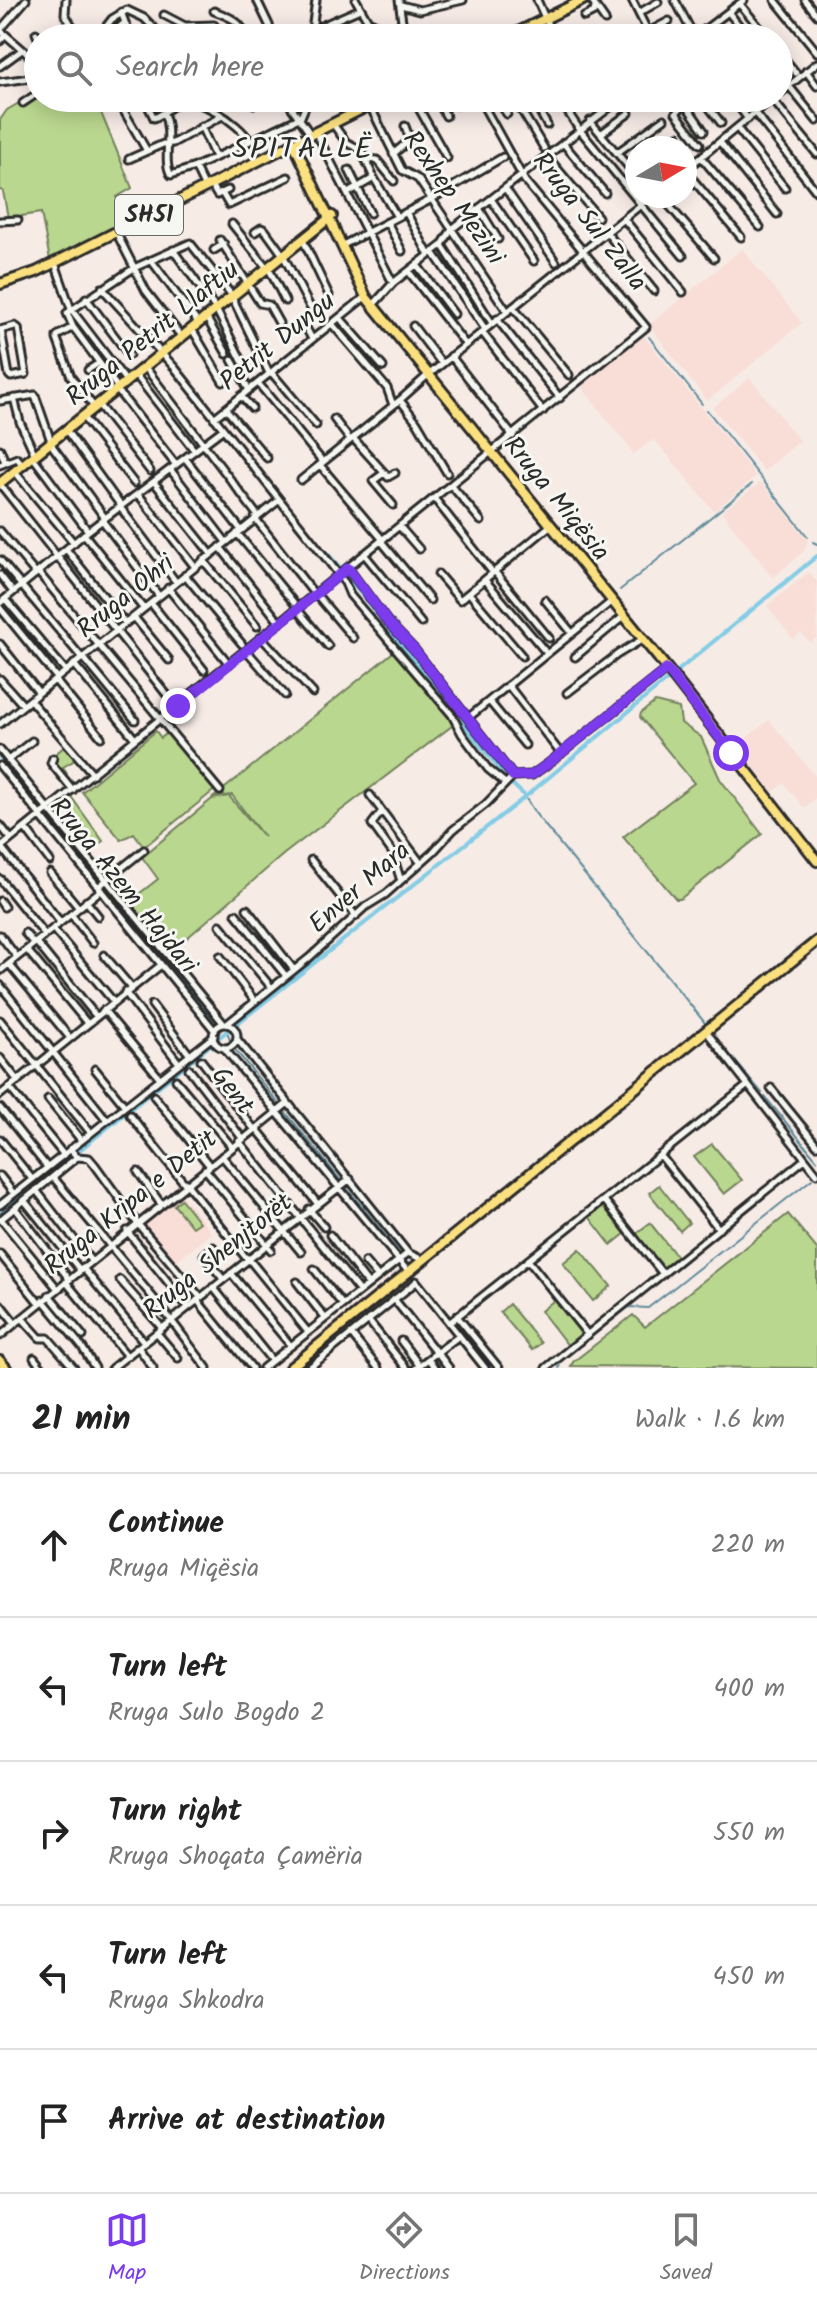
<!DOCTYPE html>
<html lang="en">
<head>
<meta charset="utf-8">
<style>
	:root { --surface:#fff; --page:#f6f6f6; --text:#222; --muted:#767676; --line:#e0e0e0; --accent:#7c3aed }
	body { margin:0; font-family:Kalam,sans-serif; background:var(--page); color:var(--text) }
	.compass { position:absolute; left:625px; top:136px; width:72px; height:72px; border-radius:50%; background:var(--surface); box-shadow:0 4px 20px #0003; rotate:80deg }
	.stop { position:absolute; width:24px; height:24px; margin:-18px; border:6px solid #7c3aed; border-radius:50%; background:#fff }
	.stop.end { background:#7c3aed; border-color:#fff; box-shadow:0 2px 8px #0008 }
	.list { margin:0; padding:0; list-style:none }
	h2 { display:flex; justify-content:space-between; align-items:center; height:104px; margin:0; padding:0 32px; font-size:34px }
	h2 small { font-size:26px; font-weight:400; color:var(--muted) }
	.list li { display:grid; grid-template-columns:52px 1fr auto; gap:24px; align-items:center; box-sizing:border-box; height:144px; padding:0 32px; border-top:2px solid var(--line) }
	.list b { display:block; font-size:30px; white-space:nowrap }
	.list p { margin:0; font-size:26px; white-space:nowrap; color:var(--muted) }
	.list em { font-size:26px; font-style:normal; color:var(--muted) }
	.icon { flex:none; width:44px; height:44px; fill:none; stroke:currentColor; stroke-width:2; stroke-linecap:round; stroke-linejoin:round }
	.map { position:relative; flex:none; width:817px; height:1368px; overflow:hidden }
	.search { position:absolute; background:var(--surface); box-shadow:0 4px 20px #0003; left:24px; right:24px; top:24px; height:88px; display:flex; align-items:center; gap:20px; box-sizing:border-box; padding:0 28px; border-radius:44px; color:var(--muted); font-size:30px }
	.sheet { height:824px; background:var(--surface) }
	nav { display:flex; justify-content:space-around; align-items:center; box-sizing:border-box; height:112px; border-top:2px solid var(--line); background:var(--surface); font-size:22px; color:var(--muted) }
	nav a { display:grid; justify-items:center; gap:4px }
	nav .on { color:var(--accent) }
	.map>svg:first-child { display:block }
	.built { fill:#f8ded7 }
	.green { fill:#bad78f; stroke:#72815d; stroke-width:2 }
	.lines { fill:none; stroke-linecap:round; stroke-linejoin:round }
	.stream { stroke:#608c9b; stroke-width:2 }
	.canal { stroke:#84cce5; stroke-width:4 }
	.minor-tunnel { stroke:#cec5c1; stroke-width:5; stroke-dasharray:5 2.5; stroke-linecap:butt }
	.minor-casing { stroke:#2b2b2b; stroke-width:11 }
	.major-casing { stroke:#2b2b2b; stroke-width:14 }
	.minor { stroke:#f6f6f2; stroke-width:5 }
	.major { stroke:#fbe080; stroke-width:8 }
	.route { stroke:#7c3aed; stroke-width:10 }
	.labels { text-anchor:middle; dominant-baseline:central; stroke-width:6; stroke-linejoin:round; paint-order:stroke }
	.shield { fill:#f6f6f2; stroke:#686867; stroke-width:2 }
	.shield-label { font-size:24px; font-weight:bold; fill:#2b2b2b }
	.street-label { font-size:26px; fill:#2b2b2b; stroke:#f6f6f2 }
	.quarter-label { font-size:30px; letter-spacing:2px; fill:#2b2b2b; stroke:#f6f6f2 }
</style>
</head>
<body>
<div class="map">
<svg width="817" height="1368" viewBox="0 0 817 1368">
	<rect width="100%" height="100%" fill="#f7ebe6"/>
	<filter id="ink" filterUnits="userSpaceOnUse"><feTurbulence type="fractalNoise" baseFrequency=".0125" numOctaves="2"/><feDisplacementMap in="SourceGraphic" scale="16" xChannelSelector="R" yChannelSelector="G"/><feConvolveMatrix kernelMatrix="1 2 1 2 8 2 1 2 1" color-interpolation-filters="sRGB"/></filter>
	<g filter="url(#ink)">
		<path class="built" d="M742,249L802,323L707,401L649,325Z
			M642,334L756,476L714,511L654,439L634,454L580,385Z
			M750,378L800,441L764,471L713,408Z
			M761,482L808,540L804,551L773,578L722,512Z
			M809,572L817,582V637L810,643L801,633L793,639L767,606Z
			M769,720L817,778V797L804,808L784,783L773,792L737,746Z
			M182,1195L212,1233L174,1263L144,1226Z"/>
		<path class="green" d="M38,92V98H95L132,188L117,197L126,220L50,260L41,213L8,218L3,191L0,190V120L7,110Z
			M397,649L457,722L284,854L172,951L119,900L129,891L135,897L158,879L142,857L212,799L229,796L264,837L232,795L214,797Z
			M655,702L679,708L681,723L701,737L720,779L762,834L680,899H676L623,837L694,783L640,717L641,713Z
			M156,731L161,738L167,733L217,788L144,847L134,833L121,840L82,792Z
			M65,746L74,757L73,761L63,767L67,773L64,776L54,762L53,756Z
			M70,795L103,841L96,846L62,802Z
			M77,826L93,847L91,849L94,860L71,832Z
			M712,1144L742,1180L724,1194L694,1157Z
			M659,1185L689,1223L680,1231L649,1193Z
			M181,1199L199,1222L192,1227L174,1205Z
			M604,1201L627,1232L611,1245L587,1214Z
			M788,1214L817,1249V1368L571,1366L573,1362L633,1315L645,1327Z
			M650,1223L679,1259L663,1272L634,1235Z
			M580,1249L611,1286L593,1301L563,1263Z
			M557,1298L586,1334L569,1347L541,1311Z
			M509,1304L541,1343L532,1350L500,1312Z"/>
		<g class="lines">
			<path class="stream" d="M649,337L702,404
				M707,410L808,537
				M813,542L817,544
				M620,590L752,484
				M525,797L535,813L705,1023
				M227,1031L231,1044
				M715,1037L762,1093
				M233,1047L409,1265
				M765,1097L817,1160
				M418,1278L461,1330
				M463,1332L491,1368
				M293,1349L350,1302
				M422,1367L428,1363
				M559,1368L560,1362L629,1307L648,1308L812,1179"/>
			<path class="canal" d="M308,532L337,564L508,780L525,796
				M0,757L217,1026
				M234,1026L525,797L817,556
				M216,1040L231,1028
				M0,1214L213,1043"/>
			<path class="minor-tunnel" d="M407,1270L414,1279"/>
			<g class="minor-casing">
				<path id="minor" d="M66,0L65,14L79,38
					M257,0L269,25L272,38
					M356,0L368,21L383,28L389,38
					M537,0L554,38
					M591,0L605,20
					M632,0L645,26L646,38
					M675,0L695,38
					M775,0L817,52
					M805,0L817,15
					M740,4L768,38
					M401,5L420,10L463,0
					M214,11C230,17 241,21 247,38
					M121,12L131,38
					M639,13L658,2
					M729,13L749,38
					M164,15L185,26L214,25L222,38
					M584,17L594,12L595,7
					M334,21L340,35
					M711,26L721,38
					M646,29L652,30L669,21
					M0,30L38,63
					M0,30L26,0
					M312,30L360,9
					M36,33L38,38
					M695,37L744,0
					M97,38L112,19L127,10L144,18L164,38
					M113,38L115,31L124,23
					M311,38L316,0
					M334,38L370,23
					M389,38L402,21L399,0
					M436,38L441,35L445,38
					M631,38L645,33
					M0,41L6,35
					M779,52L796,73
					M28,55L38,48
					M0,66L22,50
					M806,71L817,86
					M779,74L785,82
					M0,82L38,77
					M789,86L817,121
					M779,94L817,63
					M144,98L154,118C163,115 168,108 176,104C196,94 239,123 249,140
					M285,98L311,135
					M413,98L447,158
					M436,98L446,116
					M453,98L457,105
					M496,98L507,114
					M514,98L544,148
					M532,98L547,125
					M697,98L686,105L684,104L676,113L700,144
					M702,98L721,123
					M732,98L748,119
					M772,99L817,154
					M23,103L38,93
					M254,104L263,98
					M686,105L704,131
					M121,106L147,151
					M370,106L402,170L418,179L507,311
					M565,108L579,129L683,256
					M755,113L816,191
					M164,114C173,134 162,161 171,175L195,167L301,117L306,105L303,98
					M590,121L637,177
					M333,124L346,142L361,150L374,178L397,217
					M201,126L215,157
					M737,128L785,188
					M316,133L393,283
					M602,133L629,113
					M720,142L777,214
					M563,143L605,193
					M662,148L678,136
					M618,152L664,119
					M393,154L410,140L405,126
					M546,155L598,217
					M701,157L760,227
					M129,159L163,144L173,143L222,116
					M367,159L377,160L394,181
					M195,167L205,188
					M349,170L370,213
					M685,170L773,98
					M685,170L741,237
					M211,185L217,195L228,190
					M505,188L556,262
					M222,193L229,205L288,177
					M348,193L374,178
					M661,196L714,258
					M491,199L534,261
					M479,208L498,239
					M406,212L429,255
					M624,219L683,292
					M0,221L18,220
					M387,222L402,251
					M232,224L271,273L285,301
					M116,232L146,291L181,336
					M255,232L261,228L265,230L283,255L310,307
					M607,233L654,291
					M220,240L260,303L269,305L279,323
					M303,240L329,295
					M345,244L430,200L503,157
					M442,245L492,323
					M173,250L216,309L246,369
					M214,250L224,244
					M433,252L485,329
					M151,260L198,323
					M55,263L71,309L126,381
					M417,265L454,314
					M409,272L466,345
					M102,288L175,368L329,562L345,583L350,595L452,715L462,734L488,769L505,783
					M86,298L129,355
					M375,303L393,283L442,245L452,229L622,98
					M513,307L569,375
					M206,317L227,354
					M340,318L383,367
					M497,319L560,398
					M303,322L312,339
					M332,324L387,388L393,405
					M413,326L442,364
					M73,327L57,336V339L71,377L94,407
					M192,329L223,382
					M0,330L15,326L18,328L26,374L11,377L9,375L1,330
					M482,332L543,411
					M451,356L513,436
					M232,360L249,390
					M145,367L258,516
					M88,370L99,363
					M271,372L316,425
					M432,372L652,196
					M135,374L194,450
					M258,383L323,462
					M118,388L73,327L67,313L134,268L190,243L230,293L269,373
					M117,390L176,465
					M241,396L252,408
					M14,398L20,422L35,455
					M400,400L417,422L447,473
					M0,401L35,395L53,447L105,518
					M98,404L150,471
					M226,409L267,458
					M83,417L134,483
					M214,418L365,297
					M334,419L350,440
					M66,430L121,506
					M353,438L388,477L395,473
					M0,449L5,462
					M33,457L88,531
					M185,458L241,530
					M0,465L17,458L23,465
					M320,465L383,540
					M170,469L226,542
					M15,472L74,543
					M384,473L373,481L393,505
					M301,480L400,400L429,374
					M154,482L211,554
					M0,484L171,700
					M451,485L481,521
					M138,494L195,567
					M434,498L493,573
					M120,507L176,582
					M255,518L315,595
					M102,520L159,596
					M400,527L419,549
					M0,531L36,574
					M237,533L294,603
					M84,534L143,608
					M381,541L430,600
					M220,547L280,623
					M66,549L125,623
					M364,554L421,623
					M0,560L82,658
					M203,560L257,626
					M348,568L387,621L414,649L513,776
					M38,572L220,791
					M495,572L549,638
					M438,574L460,600L551,525
					M0,575L13,592
					M185,575L242,644
					M485,580L544,650
					M168,588L229,664
					M469,593L522,656
					M316,594L353,638
					M5,599L66,671
					M545,600L572,633
					M0,603L88,531L222,430
					M151,603L204,670
					M0,608L57,678
					M298,610L328,646
					M134,617L169,660
					M262,638L313,693
					M0,644L39,693
					M247,651L285,695
					M83,657L135,720
					M575,657L624,616
					M74,664L135,739
					M0,679L23,705
					M55,680L101,737
					M508,685L561,754
					M567,693L618,654L643,639
					M30,700L93,774
					M489,701L525,745
					M468,718L612,601
					M0,724L278,501
					M0,750L224,1024
					M53,758L51,763L73,790
					M8,760L32,741
					M0,766L215,1031
					M513,776L532,775L549,763L667,669
					M370,795L420,862
					M382,811L372,824L392,852L400,878
					M0,825L11,839
					M25,828L50,861
					M1,847L60,922
					M0,848L646,327L525,181L479,98
					M311,860L356,916
					M50,873L79,908
					M0,879L45,935
					M98,887L144,850
					M0,901L4,907
					M86,901L98,916
					M247,909L294,970
					M71,914L93,943
					M236,914L286,976
					M220,925L271,987
					M53,929L113,1001
					M25,933L34,944
					M0,935L17,957
					M36,942L96,1016
					M27,950L87,1023
					M104,955L131,987
					M220,956L254,1000
					M9,964L70,1038
					M0,971L101,890
					M0,985L106,1119
					M125,992L178,1062
					M152,1005L189,1054
					M104,1010L159,1077
					M0,1020L90,1132
					M227,1024L309,958L365,907L386,894L433,852L453,830L486,804L513,776
					M213 1036a12 12 0 1 1 24 0a12 12 0 1 1-24 0Z
					M709,1035L817,1174
					M237,1039L408,1253L423,1260
					M224,1048L406,1269
					M0,1058L18,1081
					M201,1060L254,1129
					M95,1069L124,1105
					M189,1069L242,1138
					M176,1080L232,1147
					M9,1087L63,1154
					M771,1088L817,1145
					M0,1095L161,965
					M154,1096L209,1165
					M48,1099L81,1140
					M0,1108L47,1167
					M130,1115L185,1184
					M256,1128L317,1203
					M0,1139L32,1179
					M239,1141L359,1291
					M70,1149L77,1157L89,1158L95,1165L137,1223L200,1297
					M660,1155L719,1229
					M222,1156L301,1252
					M205,1169L271,1250
					M138,1172L161,1204
					M0,1176L14,1194
					M53,1177L165,1312L207,1368
					M186,1183L247,1259
					M36,1190L91,1261
					M24,1200L80,1270
					M604,1200L663,1274
					M0,1205L214,1036
					M15,1208L69,1279
					M309,1209L324,1227
					M1,1219L57,1288
					M0,1220L77,1157
					M127,1231L188,1307
					M330,1235L368,1284
					M213,1247L204,1255L223,1279
					M0,1254L39,1303
					M248,1258L308,1332
					M528,1260L588,1335
					M365,1262L377,1276
					M83,1268L144,1342
					M314,1269L342,1304
					M231,1273L291,1346
					M120,1280L162,1328
					M416,1281L485,1368
					M66,1282L127,1356
					M297,1282L325,1318
					M213,1287L272,1361
					M49,1295L83,1336
					M394,1299L436,1352
					M43,1300L82,1347L95,1368
					M197,1300L252,1368
					M0,1304L15,1323
					M457,1316L499,1368
					M22,1318L40,1338H48L74,1368
					M368,1320L406,1368
					M449,1323L748,1085
					M157,1333L178,1358
					M351,1334L378,1368
					M0,1336L288,1103
					M401,1341L419,1365
					M138,1347L153,1368
					M437,1352L449,1368
					M34,1358L42,1368
					M428,1359L435,1368
					M112,1368L350,1179
					M263,1368L408,1253
					M309,1368L416,1282
					M416,1368L459,1336
					M546,1368L805,1159"/>
			</g>
			<g class="major-casing">
				<path id="major" d="M506,38L583,0
					M294,144L366,297L669,671L817,861
					M0,284L36,272L384,98
					M0,483L332,216
					M0,1361L6,1368
					M290,1368L817,941"/>
			</g>
			<use href="#minor" class="minor"/>
			<use href="#major" class="major"/>
		</g>
	</g>
	<g class="lines" filter="url(#ink)">
		<path class="route" d="M178,706L348,568L387,621L414,649L513,776L532,775L549,763L667,669L731,753"/>
	</g>
	<g class="labels">
		<rect class="shield" x="115" y="195" width="68" height="40" rx="6"/>
		<g class="shield-label">
			<text x="149" y="215">SH51</text>
		</g>
		<g class="street-label">
			<text transform="translate(453 198) rotate(55)">Rexhep Mezini</text>
			<text transform="translate(589 222) rotate(52)">Rruga Sul Zalla</text>
			<text transform="translate(153 334) rotate(-39)">Rruga Petrit Llaftiu</text>
			<text transform="translate(278 342) rotate(-39)">Petrit Dungu</text>
			<text transform="translate(556 499) rotate(51)">Rruga Miqësia</text>
			<text transform="translate(126 597) rotate(-39)">Rruga Ohri</text>
			<text transform="translate(123 886) rotate(51)">Rruga Azem Hajdari</text>
			<text transform="translate(360 888) rotate(-41)">Enver Mara</text>
			<text transform="translate(232 1091) rotate(52)">Gent</text>
			<text transform="translate(131 1203) rotate(-39)">Rruga Kripa e Detit</text>
			<text transform="translate(218 1257) rotate(-39)">Rruga Shenjtorët</text>
		</g>
		<g class="quarter-label">
			<text x="303" y="150">SPITALLË</text>
		</g>
	</g>
</svg>
<svg class="compass" viewBox="-18 -18 36 36"><path d="M0-13l5 13h-10z" fill="#e53935"/><path d="M0 13l5-13h-10z" fill="#767676"/></svg>
<div class="stop" style="left:731px;top:753px"></div>
<div class="stop end" style="left:178px;top:706px"></div>
<div class="search"><svg class="icon" aria-label="search" viewBox="0 0 24 24"><circle cx="10" cy="10" r="6"/><path d="M15 15l6 6"/></svg>Search here</div>
</div>
<section class="sheet">
<h2>21 min<small>Walk · 1.6 km</small></h2>
<ul class="list">
<li><svg class="icon" aria-label="ahead" viewBox="0 0 24 24"><path d="M12 20V5M6 11l6-6 6 6"/></svg><div><b>Continue</b><p>Rruga Miqësia</p></div><em>220 m</em></li>
<li><svg class="icon" aria-label="left" viewBox="0 0 24 24"><path d="M17 20v-9H6M10 6l-5 5 5 5"/></svg><div><b>Turn left</b><p>Rruga Sulo Bogdo 2</p></div><em>400 m</em></li>
<li><svg class="icon" aria-label="right" viewBox="0 0 24 24"><path d="M7 20v-9h11M14 6l5 5-5 5"/></svg><div><b>Turn right</b><p>Rruga Shoqata Çamëria</p></div><em>550 m</em></li>
<li><svg class="icon" aria-label="left" viewBox="0 0 24 24"><path d="M17 20v-9H6M10 6l-5 5 5 5"/></svg><div><b>Turn left</b><p>Rruga Shkodra</p></div><em>450 m</em></li>
<li><svg class="icon" aria-label="arrive" viewBox="0 0 24 24"><path d="M6 21V4h12l-3 4 3 4H6"/></svg><div><b>Arrive at destination</b></div></li>
</ul>
</section>
<nav>
<a class="on"><svg class="icon" aria-label="map" viewBox="0 0 24 24"><path d="M3 6l6-2 6 2 6-2v14l-6 2-6-2-6 2zM9 4v14M15 6v14"/></svg>Map</a>
<a><svg class="icon" aria-label="directions" viewBox="0 0 24 24"><path d="M12 3l9 9-9 9-9-9zM9 14v-3h6M13 9l2 2-2 2"/></svg>Directions</a>
<a><svg class="icon" aria-label="saved" viewBox="0 0 24 24"><path d="M7 4h10v16l-5-4-5 4z"/></svg>Saved</a>
</nav>
</body>
</html>
